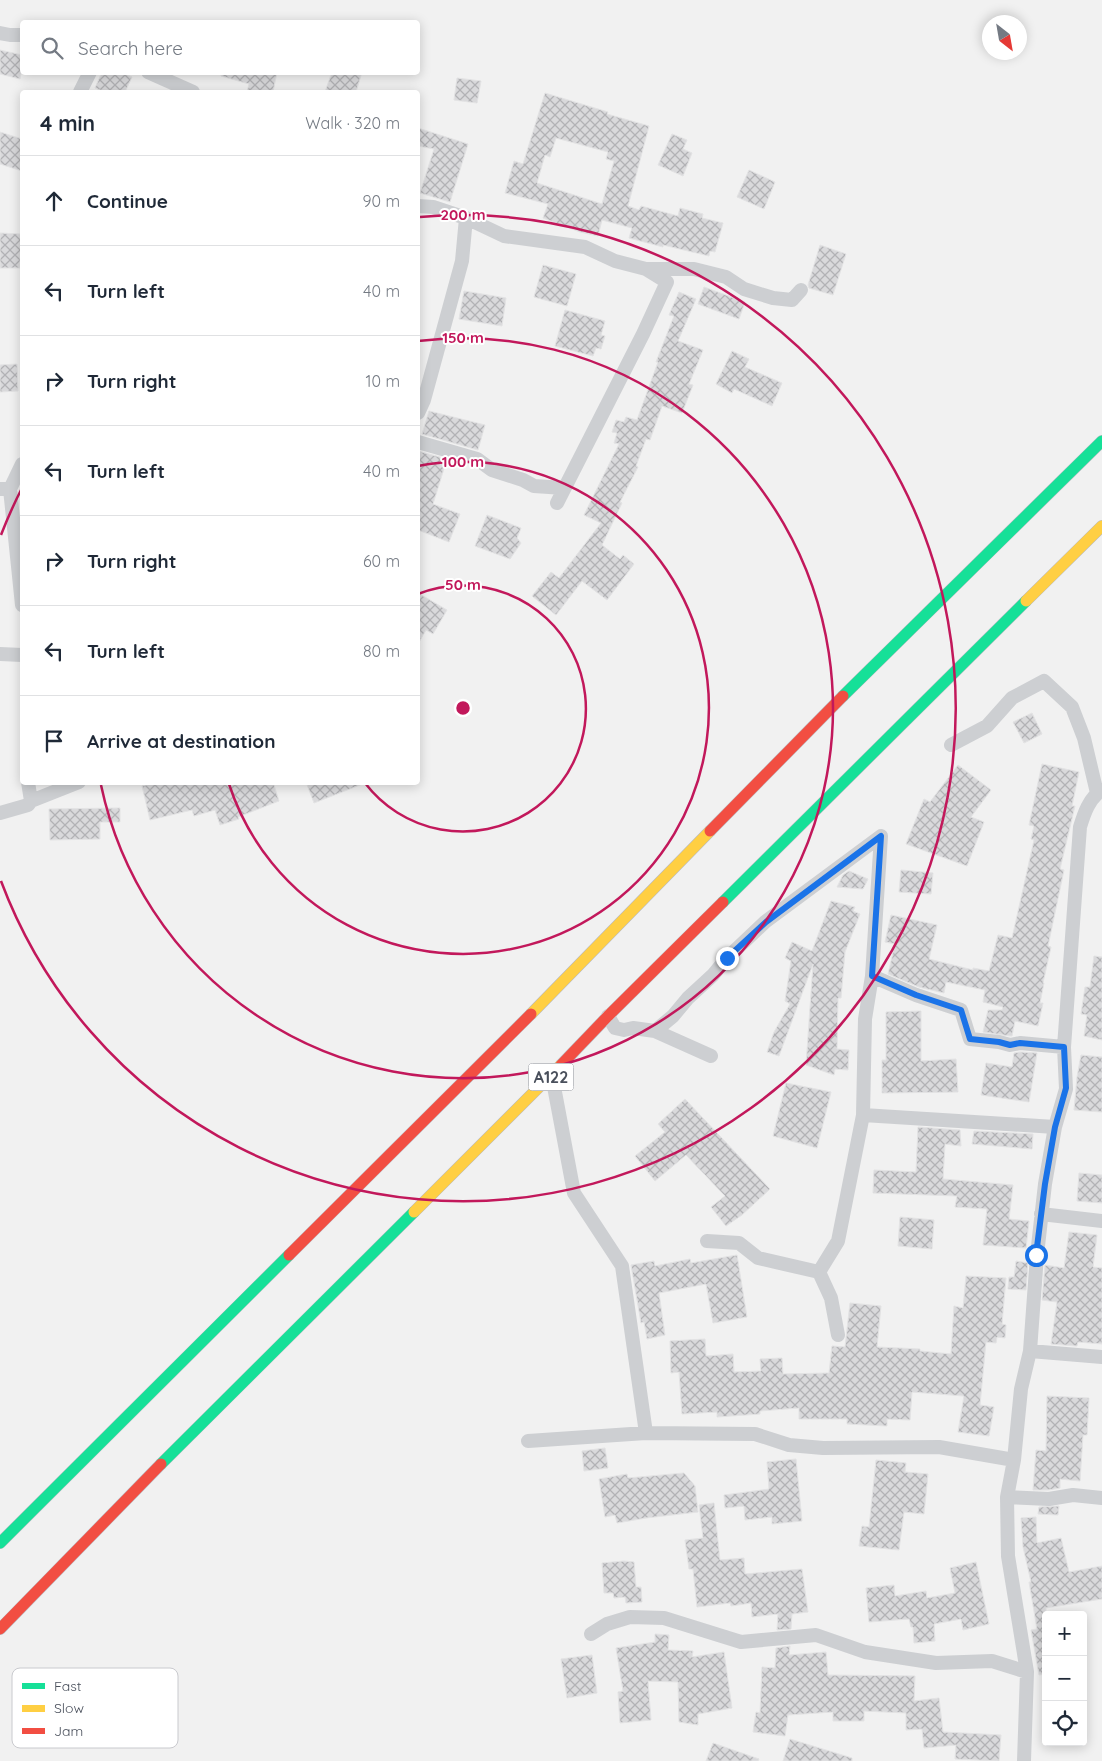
<!DOCTYPE html>
<html lang="en">
<head>
<meta charset="utf-8">
<style>
	:root { --surface:#fff; --page:#f2f2f3; --text:#1f2937; --muted:#747a83; --line:#e0e1e3 }
	body { margin:0; font-family:Quicksand,sans-serif; background:var(--page); color:var(--text) }
	.controls { position:absolute; right:15px; bottom:15px; display:grid; overflow:hidden; border-radius:5px; box-shadow:0 2px 12px #0003 }
	.controls button { width:45px; height:45px; display:grid; place-items:center; padding:0; border:0; border-bottom:1px solid var(--line); background:var(--surface); color:var(--text); font:25px sans-serif }
	.compass { position:absolute; left:982px; top:15px; width:45px; height:45px; border-radius:50%; background:var(--surface); box-shadow:0 2px 12px #0003; rotate:149deg }
	.stop { position:absolute; width:15px; height:15px; margin:-11px; border:4px solid #1a73e8; border-radius:50%; background:#fff }
	.stop.end { background:#1a73e8; border-color:#fff; box-shadow:0 1px 5px #0008 }
	.list { margin:0; padding:0; list-style:none }
	h2 { display:flex; justify-content:space-between; align-items:center; height:65px; margin:0; padding:0 20px; font-size:21px }
	h2 small { font-size:16px; font-weight:400; color:var(--muted) }
	.list li { display:grid; grid-template-columns:32px 1fr auto; gap:15px; align-items:center; box-sizing:border-box; height:90px; padding:0 20px; border-top:1px solid var(--line) }
	.list b { display:block; font-size:19px; white-space:nowrap }
	.list em { font-size:16px; font-style:normal; color:var(--muted) }
	.icon { flex:none; width:28px; height:28px; fill:none; stroke:currentColor; stroke-width:2; stroke-linecap:round; stroke-linejoin:round }
	.map { position:relative; flex:none; width:1102px; height:1761px; overflow:hidden }
	.search { position:absolute; background:var(--surface); box-shadow:0 2px 12px #0003; left:20px; top:20px; width:400px; height:55px; display:flex; align-items:center; gap:12px; box-sizing:border-box; padding:0 18px; border-radius:5px; color:var(--muted); font-size:19px }
	.panel { position:absolute; background:var(--surface); box-shadow:0 2px 12px #0003; left:20px; top:90px; width:400px; height:695px; border-radius:5px }
	.map>svg:first-child { display:block }
	.building { fill:url(#building-cross-hatch); stroke:#e3e3e4; fill-rule:evenodd }
	.lines { fill:none; stroke-linecap:round; stroke-linejoin:round }
	.fast-casing { stroke:#b7b9c0; stroke-width:12 }
	.slow-casing { stroke:#b7b9c0; stroke-width:12 }
	.jam-casing { stroke:#b7b9c0; stroke-width:12 }
	.street { stroke:#cdcfd2; stroke-width:14 }
	.fast { stroke:#16e098; stroke-width:11 }
	.slow { stroke:#ffcf43; stroke-width:11 }
	.jam { stroke:#f24e42; stroke-width:11 }
	.route { stroke:#1a73e8; stroke-width:6 }
	.ring { fill:none; stroke:#c2185b; stroke-width:2.5 }
	.labels { text-anchor:middle; dominant-baseline:central; stroke-width:4; stroke-linejoin:round; paint-order:stroke }
	.shield { fill:#fff; stroke:#80848d; stroke-width:1 }
	.shield-label { font-size:16px; font-weight:bold; fill:#4a505c }
	.key { fill:#fff; stroke:#c9cace; stroke-width:1 }
	.key-label { font-size:14px; fill:#4a505c }
	.centre { fill:#c2185b; stroke:#fff; stroke-width:2.5 }
	.ring-label { font-size:15px; text-anchor:middle; font-weight:bold; fill:#c2185b; stroke:#fff; stroke-width:4; stroke-linejoin:round; paint-order:stroke }
</style>
</head>
<body>
<div class="map">
<svg width="1102" height="1761" viewBox="0 0 1102 1761">
	<defs>
		<pattern id="building-cross-hatch" width="8" height="8" patternUnits="userSpaceOnUse" patternTransform="scale(1.25)"><rect width="8" height="8" fill="#d9d9db"/><path d="M0 0l8 8M0 8l8-8" fill="none" stroke="#b2b2b5"/></pattern>
	</defs>
	<rect width="100%" height="100%" fill="#f1f1f1"/>
	<path class="building" d="M0,50L22,55V68L20,79L0,74Z
		M102,72H121L132,77L125,92H105L95,88Z
		M221,72H277L273,92H247L249,84L221,76Z
		M332,72H362L356,92H325Z
		M457,78L481,81L477,103L454,100Z
		M545,93L608,112L607,114L649,126L628,206L639,210L641,206L678,216L680,208L703,214L702,218L723,223L715,252L710,251L709,256L663,245V247L629,238L632,228L602,220L598,236L580,232L543,218L548,204L505,193L514,161L523,164ZM556,138L608,152L606,159L614,161L602,204L537,183L545,155L550,157Z
		M418,128L468,144L450,202L420,193L434,149L418,146Z
		M0,132L22,139V171L0,164Z
		M672,134L687,140L683,149L692,153L683,176L658,165Z
		M749,170L775,182L764,209L737,197Z
		M0,233L21,234L20,268H0Z
		M820,245L846,254L833,295L809,288L808,285Z
		M543,265L576,274L567,306L534,297Z
		M704,287L745,302L739,319L698,304Z
		M464,291L506,298L502,326L459,319Z
		M679,292L696,299L678,341L703,350L689,384L693,385L682,413L662,406L650,440L646,439L636,466L638,467L620,502L622,503L602,545L620,559L623,555L634,564L607,600L582,581L556,615L532,596L551,572L559,578L601,523L584,515L619,444L614,443L617,433L612,432L616,420L624,422L626,417L637,420L658,362H656L674,316L669,315Z
		M565,310L605,321L601,335L605,336L601,349L596,348L593,356L555,346Z
		M732,351L749,359L745,367L782,383L772,406L734,389L732,393L716,384Z
		M17,364L18,391L0,392V365Z
		M429,411L485,425L478,450L422,434Z
		M418,451L447,459L433,504L460,514L449,542L418,530Z
		M487,515L521,528L517,538L521,543L510,559L475,546Z
		M418,593L447,610L433,634L426,630L418,644Z
		M1032,713L1042,734L1024,743L1013,722Z
		M1042,764L1079,772L1072,806H1075L1060,869L1064,870L1048,946L1051,947L1043,983H1044L1040,1003H1043L1038,1026L1015,1021L1012,1036H1010L983,1032L988,1010H1002L1003,1007L983,1002L985,990L946,982L944,993L919,987L888,974L895,944L885,942L891,915L937,925L929,959L973,970V968L989,971L998,935L1012,938L1034,840L1031,839L1034,826L1029,825Z
		M958,765L991,790L971,817L984,822L967,866L906,844L924,799L930,802Z
		M158,782H273L279,801L238,817L239,819L220,825L215,810L194,816L192,810L150,820L142,786Z
		M306,782H365V783L314,803Z
		M120,808V822H100V839L50,840L49,809Z
		M901,870L933,873L931,894L899,892Z
		M849,871L868,879L863,889L837,887L843,875Z
		M831,901L855,907L853,911L860,914L845,952L841,998H838L837,1049L849,1050L848,1070L835,1069L834,1075L806,1065L813,964L779,1056L767,1052L774,1032L790,1004L785,1001L791,961L785,958L792,942L812,951Z
		M1094,956L1102,957V1040L1084,1036L1087,1015L1081,1014L1085,987H1090Z
		M921,1011V1061L956,1059L958,1092L882,1093V1060H886V1012Z
		M1020,1052L1037,1053L1029,1102L981,1095L986,1063L1012,1067L1014,1053Z
		M1081,1055L1102,1057V1112L1074,1110L1077,1077Z
		M786,1083L831,1092L817,1148L773,1136Z
		M685,1099L770,1189L742,1215L726,1226L711,1207L725,1196L686,1155L655,1181L635,1156L665,1132L658,1124Z
		M918,1127L960,1130L961,1146L945,1144L943,1179L1013,1185L1009,1219L1029,1221L1026,1248L983,1245L987,1209L955,1207L957,1196L873,1193L874,1170L916,1172Z
		M974,1131L1033,1134L1032,1149L972,1144Z
		M1079,1173L1102,1175V1203L1077,1201Z
		M900,1217L934,1220L932,1249L898,1246Z
		M1069,1232L1097,1235L1093,1267L1102,1268V1344L1078,1342L1077,1346L1051,1344L1057,1302L1042,1300L1045,1265L1064,1268Z
		M737,1255L747,1317L713,1323L706,1284L659,1293L665,1335L647,1339L644,1322L641,1323L631,1265L654,1261L655,1266L690,1259L691,1263Z
		M1016,1261L1028,1263L1026,1290L1008,1289L1009,1277H1014Z
		M966,1276L1006,1278L1002,1324L1006,1325L1005,1338L997,1337L996,1343L986,1342L980,1405L994,1407L989,1436L958,1432L964,1396L912,1392L910,1420L887,1419V1426L847,1424V1419H799V1408L760,1411V1414L717,1417V1412L682,1414L679,1372L671,1373L670,1341L705,1339L706,1356L733,1354L734,1372L761,1371L760,1359L782,1358L783,1374L829,1373L832,1346L845,1347L850,1303L881,1306L877,1347L920,1349V1351L951,1354L954,1306L963,1308Z
		M1047,1396L1089,1398L1087,1435H1083L1080,1481L1060,1479V1488L1048,1490H1033L1036,1450L1046,1451Z
		M605,1448L608,1468L584,1471L582,1451Z
		M796,1459L802,1521L772,1524V1517L745,1520L744,1506L725,1508L724,1495L769,1489L767,1462Z
		M876,1460L906,1463L905,1472L928,1474L924,1514L904,1512L899,1550L859,1546L862,1526L869,1527Z
		M684,1473L695,1486L698,1512L646,1518L617,1523L615,1515L605,1517L599,1479L627,1474L628,1478Z
		M714,1503L720,1560L744,1558L745,1574L802,1569L808,1612L792,1614L791,1629L777,1630L778,1614L752,1617L751,1603L731,1606L730,1603L697,1607L693,1569H689L685,1540L703,1538L699,1505Z
		M1059,1506L1058,1515L1038,1514L1039,1507Z
		M1036,1517L1037,1543L1061,1538L1069,1572L1102,1566V1599L1046,1608V1674L1039,1675L1031,1630L1037,1629L1029,1582H1031L1023,1547L1021,1518Z
		M624,1561L634,1562L636,1587H641L642,1602L626,1603L625,1597L614,1598L613,1593H604L602,1563Z
		M976,1562L989,1624L963,1630L961,1619L934,1624L935,1641L914,1643L913,1627H911L909,1619L869,1622L866,1588L894,1585L895,1596L926,1591L927,1598L955,1593L950,1568Z
		M655,1634L669,1635L668,1650L693,1651L692,1657L724,1652L732,1708L698,1714V1725L679,1722L678,1682L648,1681L651,1720L620,1723L618,1692L623,1691L616,1648L655,1642Z
		M790,1646L789,1655L826,1652L828,1675L915,1676L914,1701L939,1698L943,1732L1001,1735L999,1761L955,1759L956,1745L924,1748L922,1729L906,1730V1713L864,1711V1721H833V1712L788,1715L785,1736L753,1732L756,1712L760,1713L762,1667L775,1668L776,1648Z
		M592,1655L597,1693L567,1698L561,1659Z
		M790,1739L852,1758V1761H783Z
		M713,1743L759,1759L758,1761H706Z"/>
	<g class="lines">
		<g class="fast-casing">
			<path id="fast" d="M843,696L1102,441
				M723,902L1026,601
				M161,1464L414,1212
				M0,1543L289,1255"/>
		</g>
		<g class="slow-casing">
			<path id="slow" d="M1026,601L1102,526
				M531,1014L710,831
				M414,1212L561,1065"/>
		</g>
		<g class="jam-casing">
			<path id="jam" d="M710,831L843,696
				M561,1065L608,1016L723,902
				M289,1255L531,1014
				M0,1629L161,1464"/>
		</g>
		<path class="street" d="M0,33L10,35H22
			M148,72L193,92
			M80,92L90,72
			M418,206L433,207L466,218L504,236L585,247L615,261L646,269L667,282L643,334L557,503
			M646,269H694L726,277L744,289L773,298L792,300L801,290
			M418,413L424,400L462,261L466,218
			M418,442L477,459L492,470L523,480L534,486L564,488
			M0,489H10L22,464
			M10,489L22,605
			M0,654L22,655
			M951,745L987,726L1012,698L1044,681L1072,707L1084,738L1097,793
			M31,801L79,782
			M0,813L28,805L31,801L28,782
			M608,1016L615,1028L624,1030L633,1028L655,1031L673,1016L688,998L713,975L727,958L765,922L881,836L872,976
			M655,1031L711,1056
			M552,1076L574,1193L622,1266L646,1433L755,1434L789,1445L823,1448L939,1447L1014,1460
			M1055,1127L863,1115L865,1019L872,976L916,995L961,1010L970,1039L999,1042L1010,1045L1020,1043L1064,1047
			M1041,1214L1102,1221
			M707,1241L739,1243L758,1258L819,1272
			M838,1335L831,1298L819,1272L838,1241L863,1115
			M1030,1351L1102,1357
			M528,1441L646,1433
			M1007,1497L1049,1499L1073,1495L1102,1498
			M591,1634L607,1624L630,1617L664,1618L741,1642L816,1635L865,1652L936,1663L992,1661L1027,1672
			M1024,1761L1027,1672L1008,1556L1007,1497L1014,1460L1021,1389L1030,1351L1037,1255L1045,1184L1055,1127L1066,1089L1064,1047L1080,827C1084,814 1089,798 1102,790"/>
		<use href="#fast" class="fast"/>
		<use href="#slow" class="slow"/>
		<use href="#jam" class="jam"/>
	</g>
	<g class="lines">
		<path class="route" d="M727,958L766,922L881,836L872,976L916,995L961,1010L970,1039L999,1042L1010,1045L1020,1043L1064,1047L1066,1088L1055,1127L1045,1184L1036,1255"/>
	</g>
	<g class="ring">
		<path d="M418 594A123 123 0 1 1 365 783"/>
		<path d="M418 466A246 246 0 1 1 229 784"/>
		<path d="M418 341A370 370 0 1 1 101 785"/>
		<path d="M1 535A493 493 0 0 1 22 488M420 217A493 493 0 1 1 1 881"/>
	</g>
	<g class="labels">
		<rect class="shield" x="528.5" y="1063.5" width="45" height="27" rx="4"/>
		<g class="shield-label">
			<text x="551" y="1077">A122</text>
		</g>
	</g>
	<rect x="12" y="1668" width="166" height="80" rx="8" class="key"/>
	<rect x="22" y="1683" width="23" height="6" fill="#16e098"/>
	<rect x="22" y="1705" width="23" height="7" fill="#ffcf43"/>
	<rect x="22" y="1728" width="23" height="6" fill="#f24e42"/>
	<g class="key-label">
		<text x="54" y="1691">Fast</text>
		<text x="54" y="1713">Slow</text>
		<text x="54" y="1736">Jam</text>
	</g>
	<circle cx="463" cy="708" r="8" class="centre"/>
	<g class="ring-label">
		<text x="463" y="220">200 m</text>
		<text x="463" y="343">150 m</text>
		<text x="463" y="467">100 m</text>
		<text x="463" y="590">50 m</text>
	</g>
</svg>
<div class="controls">
<button>+</button>
<button>−</button>
<button><svg class="icon" aria-label="locate" viewBox="0 0 24 24"><circle cx="12" cy="12" r="6"/><path d="M12 2v4M12 18v4M2 12h4M18 12h4"/></svg></button>
</div>
<svg class="compass" viewBox="-18 -18 36 36"><path d="M0-13l5 13h-10z" fill="#e53935"/><path d="M0 13l5-13h-10z" fill="#747a83"/></svg>
<div class="stop" style="left:1036px;top:1255px"></div>
<div class="stop end" style="left:727px;top:958px"></div>
<div class="search"><svg class="icon" aria-label="search" viewBox="0 0 24 24"><circle cx="10" cy="10" r="6"/><path d="M15 15l6 6"/></svg>Search here</div>
<section class="panel">
<h2>4 min<small>Walk · 320 m</small></h2>
<ul class="list">
<li><svg class="icon" aria-label="ahead" viewBox="0 0 24 24"><path d="M12 20V5M6 11l6-6 6 6"/></svg><div><b>Continue</b></div><em>90 m</em></li>
<li><svg class="icon" aria-label="left" viewBox="0 0 24 24"><path d="M17 20v-9H6M10 6l-5 5 5 5"/></svg><div><b>Turn left</b></div><em>40 m</em></li>
<li><svg class="icon" aria-label="right" viewBox="0 0 24 24"><path d="M7 20v-9h11M14 6l5 5-5 5"/></svg><div><b>Turn right</b></div><em>10 m</em></li>
<li><svg class="icon" aria-label="left" viewBox="0 0 24 24"><path d="M17 20v-9H6M10 6l-5 5 5 5"/></svg><div><b>Turn left</b></div><em>40 m</em></li>
<li><svg class="icon" aria-label="right" viewBox="0 0 24 24"><path d="M7 20v-9h11M14 6l5 5-5 5"/></svg><div><b>Turn right</b></div><em>60 m</em></li>
<li><svg class="icon" aria-label="left" viewBox="0 0 24 24"><path d="M17 20v-9H6M10 6l-5 5 5 5"/></svg><div><b>Turn left</b></div><em>80 m</em></li>
<li><svg class="icon" aria-label="arrive" viewBox="0 0 24 24"><path d="M6 21V4h12l-3 4 3 4H6"/></svg><div><b>Arrive at destination</b></div></li>
</ul>
</section>
</div>
</body>
</html>
